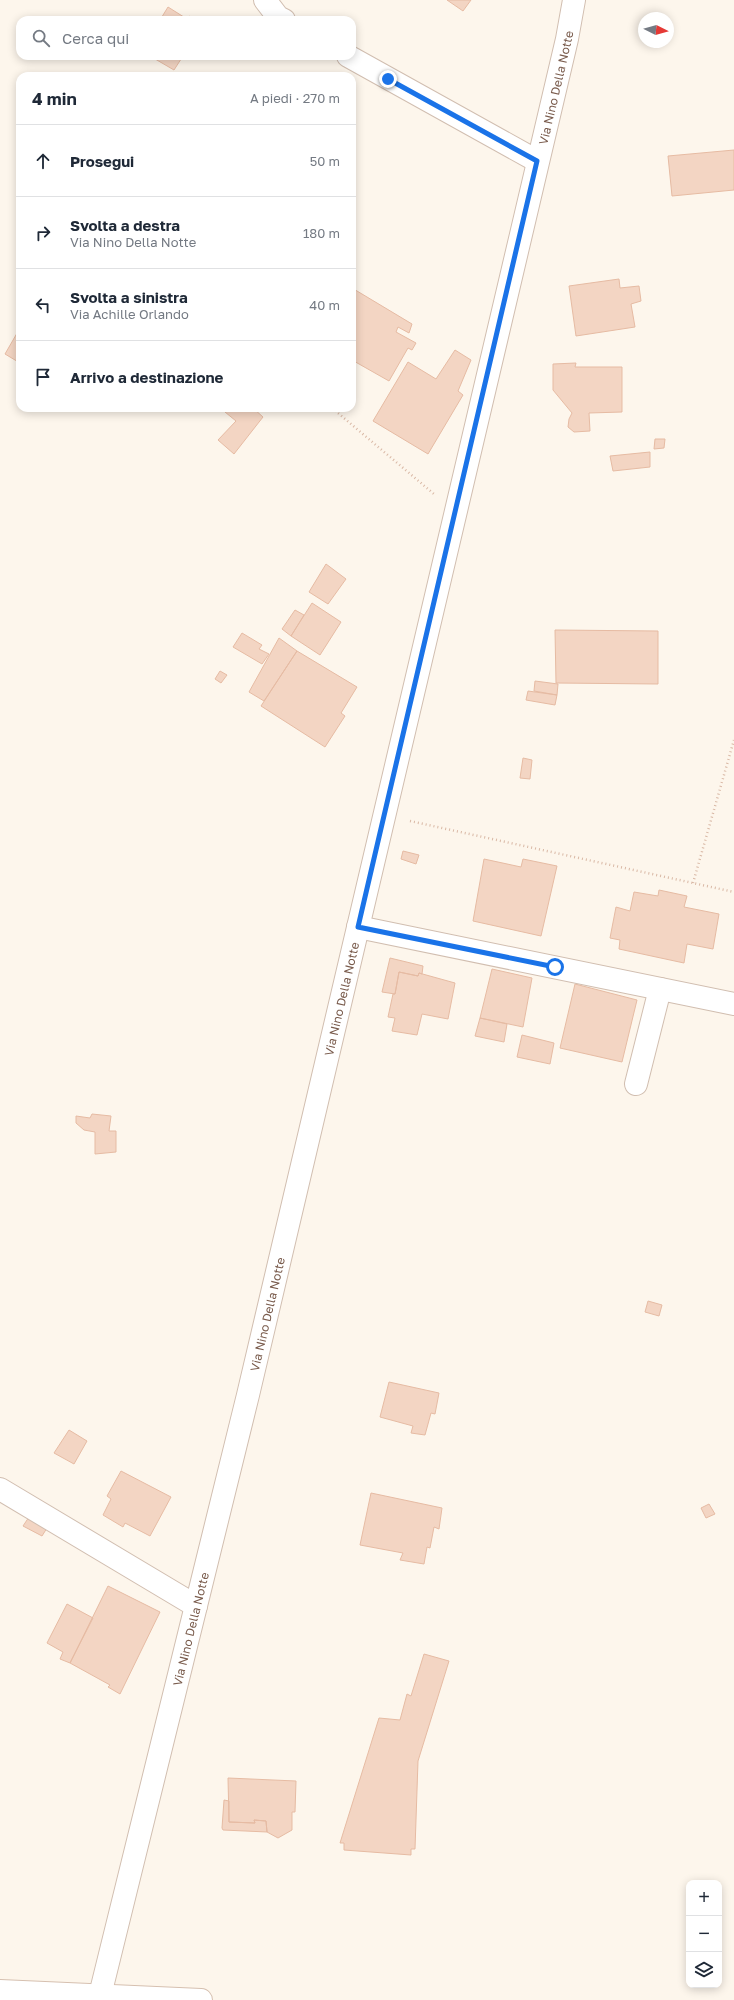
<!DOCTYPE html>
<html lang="it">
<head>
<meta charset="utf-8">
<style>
	:root { --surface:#fff; --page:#f6f6f7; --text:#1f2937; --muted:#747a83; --line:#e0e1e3 }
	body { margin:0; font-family:"Golos Text",sans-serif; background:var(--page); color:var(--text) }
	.controls { position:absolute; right:12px; bottom:12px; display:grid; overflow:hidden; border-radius:8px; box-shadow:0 2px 10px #0003 }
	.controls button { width:36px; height:36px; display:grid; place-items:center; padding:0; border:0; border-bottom:1px solid var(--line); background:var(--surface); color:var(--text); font:20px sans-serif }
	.compass { position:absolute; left:638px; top:12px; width:36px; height:36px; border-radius:50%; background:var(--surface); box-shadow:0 2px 10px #0003; rotate:95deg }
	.stop { position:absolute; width:12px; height:12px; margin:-9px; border:3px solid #1a73e8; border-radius:50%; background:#fff }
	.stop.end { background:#1a73e8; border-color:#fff; box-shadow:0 1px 4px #0008 }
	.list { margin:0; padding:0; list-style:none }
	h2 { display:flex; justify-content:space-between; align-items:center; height:52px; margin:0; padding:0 16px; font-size:17px }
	h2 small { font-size:13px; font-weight:400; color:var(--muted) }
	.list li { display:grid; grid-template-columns:26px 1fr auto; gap:12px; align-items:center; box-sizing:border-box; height:72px; padding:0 16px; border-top:1px solid var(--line) }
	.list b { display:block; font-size:15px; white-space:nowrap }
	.list p { margin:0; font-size:13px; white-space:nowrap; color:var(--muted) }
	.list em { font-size:13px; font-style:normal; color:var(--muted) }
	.icon { flex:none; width:22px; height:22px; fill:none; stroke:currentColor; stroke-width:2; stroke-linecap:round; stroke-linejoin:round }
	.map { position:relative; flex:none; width:734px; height:2000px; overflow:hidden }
	.search { position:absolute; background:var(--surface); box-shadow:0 2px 10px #0003; left:16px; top:16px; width:340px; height:44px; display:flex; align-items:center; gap:10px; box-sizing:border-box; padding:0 14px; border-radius:12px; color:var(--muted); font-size:15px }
	.panel { position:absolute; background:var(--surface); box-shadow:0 2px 10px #0003; left:16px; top:72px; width:340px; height:340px; border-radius:12px }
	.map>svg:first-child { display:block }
	.building { fill:#f3d5c3; stroke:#e6bba3 }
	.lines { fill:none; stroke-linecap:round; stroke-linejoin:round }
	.minor-casing { stroke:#d1beb0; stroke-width:24 }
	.secondary-casing { stroke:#d6c0b0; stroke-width:24 }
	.path { stroke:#d9b8a5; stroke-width:2.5; stroke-dasharray:1 3; stroke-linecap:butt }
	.minor { stroke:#fff; stroke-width:22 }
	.secondary { stroke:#fff; stroke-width:22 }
	.route { stroke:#1a73e8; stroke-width:5 }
	.labels { text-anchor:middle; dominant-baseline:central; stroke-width:4; stroke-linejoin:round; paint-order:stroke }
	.street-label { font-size:12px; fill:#7a5c4d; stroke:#fffaf3 }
</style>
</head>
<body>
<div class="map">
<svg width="734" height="2000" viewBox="0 0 734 2000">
	<rect width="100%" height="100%" fill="#fdf6ec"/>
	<path class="building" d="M447,0H471L463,11Z
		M168,7L187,19L189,16L195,20H160Z
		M144,56H183L174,70L150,56L149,59Z
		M734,150V190L672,196L668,156Z
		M619,279L620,288L639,286L641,301L631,304L635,327L576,336L569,286Z
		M352,288L412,324L409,333L398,327L396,332L416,343L412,350L408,348L389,381L352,360Z
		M20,328V363L5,354Z
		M455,350L471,360L458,391L463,395L428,454L373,421L408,362L436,379Z
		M576,363L575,367H622V412L589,413L590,431L574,432L568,427L569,419L572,413L553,390V364Z
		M228,408H253L263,417L234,454L218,440L236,421L225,412Z
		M655,439H665L664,448L654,449Z
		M650,452V467L613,471L610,456Z
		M326,564L346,579L328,604L309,592Z
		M312,603L341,622L320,655L291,636Z
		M295,610L304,615L291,636L282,629Z
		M555,630L658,631V684L556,683Z
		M242,633L262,645L259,649L269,654L262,664L233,647Z
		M279,638L297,651L264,701L249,692Z
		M297,651L357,687L341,713L345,716L325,747L261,706Z
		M220,671L227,675L221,683L215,679Z
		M535,681L558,684L557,695L534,691Z
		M528,691L557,695L555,705L526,700Z
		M523,758L532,760L530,779L520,778Z
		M403,851L419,855L416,864L401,859Z
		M484,859L521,867L523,859L557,866L541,936L473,921Z
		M659,890L687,896L684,907L719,914L713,949L687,944L684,963L619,949L620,940L610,938L616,907L630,911L634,892L658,896Z
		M390,958L423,966L422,974L419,973L418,976L399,972L395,994L382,992Z
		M492,969L532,978L523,1027L480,1018Z
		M399,972L418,976L419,973L455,983L448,1019L422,1014L417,1035L392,1031L395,1018L388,1017L393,994H395Z
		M575,984L637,1000L622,1062L560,1048Z
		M480,1018L507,1024L504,1042L475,1036Z
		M522,1035L554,1043L550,1064L517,1057Z
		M92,1114L111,1116L109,1131H116V1152L95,1154V1132L84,1130L76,1123V1116L90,1118Z
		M648,1301L662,1305L659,1316L645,1312Z
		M389,1382L439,1393L435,1414L431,1413L425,1435L411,1433L413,1426L380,1417Z
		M69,1430L87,1441L74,1464L54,1453Z
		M121,1471L171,1497L150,1536L125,1523L123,1527L103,1515L111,1499L107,1496Z
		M371,1493L442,1508L439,1529L434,1527L430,1548L427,1547L424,1564L400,1560L403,1553L360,1545Z
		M709,1504L715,1514L706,1518L701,1508Z
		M29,1517L47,1528L42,1536L23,1526Z
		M108,1586L160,1612L120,1694L108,1687L110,1685L70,1663Z
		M67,1604L93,1618L70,1663L60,1659L63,1652L47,1643Z
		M424,1654L449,1661L418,1761L415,1849H411V1855L344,1850V1843H340L379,1718L400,1720L407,1694L411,1696Z
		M228,1778L296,1781L295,1812H292V1830L278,1838L267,1832L266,1821L254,1820L255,1823L229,1822Z
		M224,1800L229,1801V1822L255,1823L254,1820L266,1821L267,1832L223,1830L222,1828Z"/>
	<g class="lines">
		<g class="minor-casing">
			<g id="minor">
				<path d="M265,0L278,17L284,20"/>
				<path d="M348,56L537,161"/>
				<path d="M358,927L734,1004"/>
				<path d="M636,1084L660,989"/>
				<path d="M0,1489L196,1606"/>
				<path id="s1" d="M100,1995L248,1395L567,39L574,0"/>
			</g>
		</g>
		<g class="secondary-casing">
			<path id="secondary" d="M0,1991L201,2000"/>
		</g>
		<path class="path" d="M332,408L434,494
			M410,821L734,892
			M693,883L734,740"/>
		<use href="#minor" class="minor"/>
		<use href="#secondary" class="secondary"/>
	</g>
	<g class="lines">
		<path class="route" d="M388,79L537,161L358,927L555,967"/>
	</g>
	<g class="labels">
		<g class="street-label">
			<text stroke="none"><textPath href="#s1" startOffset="1961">Via Nino Della Notte</textPath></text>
			<text stroke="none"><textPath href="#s1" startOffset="1025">Via Nino Della Notte</textPath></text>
			<text stroke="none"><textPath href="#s1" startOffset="701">Via Nino Della Notte</textPath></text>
			<text stroke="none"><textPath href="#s1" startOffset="377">Via Nino Della Notte</textPath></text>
		</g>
	</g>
</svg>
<div class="controls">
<button>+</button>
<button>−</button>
<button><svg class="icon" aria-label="layers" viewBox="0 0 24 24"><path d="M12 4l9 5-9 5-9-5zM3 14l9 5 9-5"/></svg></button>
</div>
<svg class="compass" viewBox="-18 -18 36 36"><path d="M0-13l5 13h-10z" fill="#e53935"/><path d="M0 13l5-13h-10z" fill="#747a83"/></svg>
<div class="stop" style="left:555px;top:967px"></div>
<div class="stop end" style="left:388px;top:79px"></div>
<div class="search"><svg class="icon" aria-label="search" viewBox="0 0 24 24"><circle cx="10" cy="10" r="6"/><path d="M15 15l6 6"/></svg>Cerca qui</div>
<section class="panel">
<h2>4 min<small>A piedi · 270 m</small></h2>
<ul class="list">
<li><svg class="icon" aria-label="ahead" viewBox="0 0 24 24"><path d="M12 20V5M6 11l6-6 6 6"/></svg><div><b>Prosegui</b></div><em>50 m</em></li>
<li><svg class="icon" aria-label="right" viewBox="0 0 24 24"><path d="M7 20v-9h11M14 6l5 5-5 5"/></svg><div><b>Svolta a destra</b><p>Via Nino Della Notte</p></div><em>180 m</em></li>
<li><svg class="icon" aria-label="left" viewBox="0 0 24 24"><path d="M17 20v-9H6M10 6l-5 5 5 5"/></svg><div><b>Svolta a sinistra</b><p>Via Achille Orlando</p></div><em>40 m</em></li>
<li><svg class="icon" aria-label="arrive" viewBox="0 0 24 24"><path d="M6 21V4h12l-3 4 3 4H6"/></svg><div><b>Arrivo a destinazione</b></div></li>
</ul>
</section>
</div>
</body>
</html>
